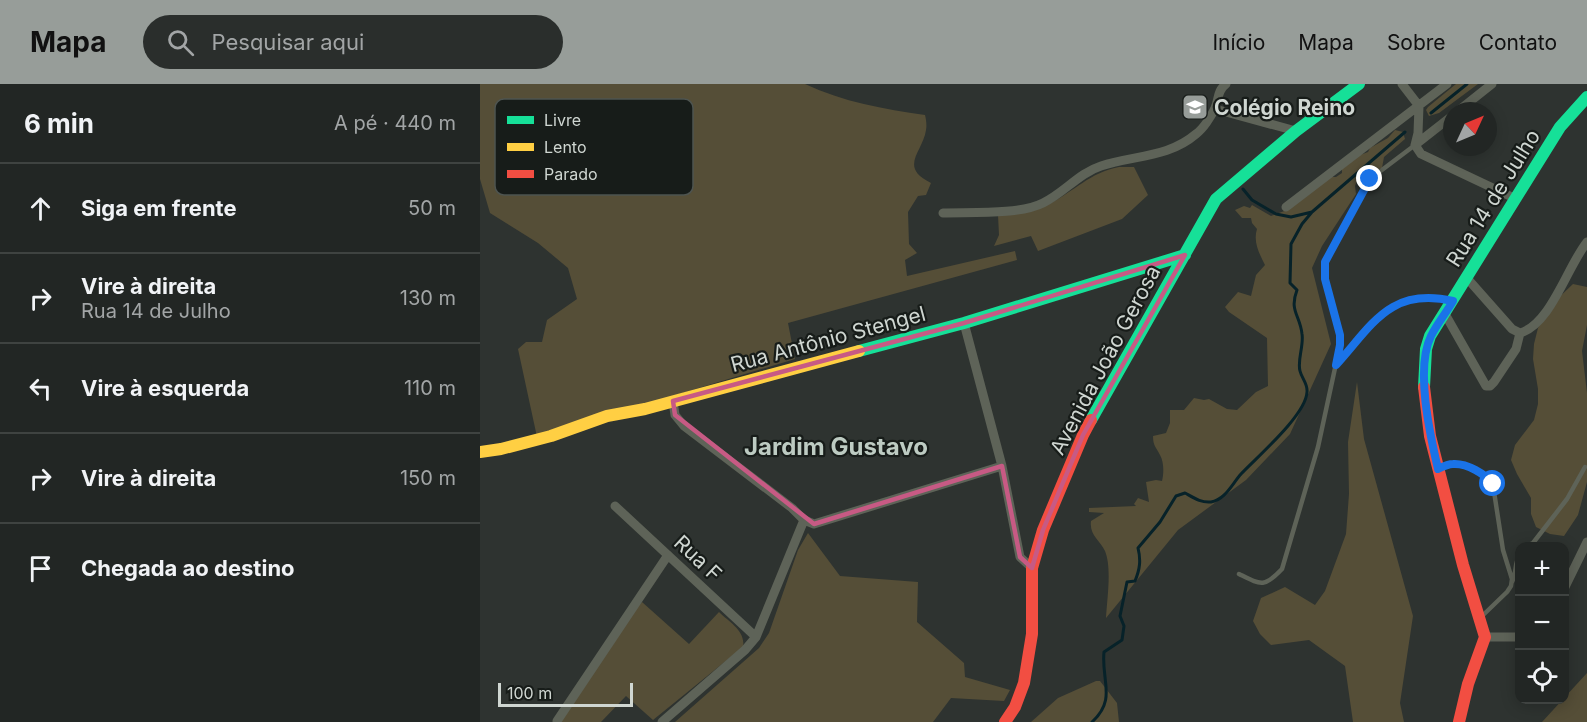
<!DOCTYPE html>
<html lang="pt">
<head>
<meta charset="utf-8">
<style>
	:root { --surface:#222624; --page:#2a2e2c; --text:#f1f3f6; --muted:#a2a5a6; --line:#3f4341; --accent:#979d99 }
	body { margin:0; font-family:Inter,sans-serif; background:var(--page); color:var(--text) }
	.controls { position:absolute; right:18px; bottom:18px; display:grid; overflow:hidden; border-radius:12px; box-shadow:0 3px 15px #0003 }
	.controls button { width:54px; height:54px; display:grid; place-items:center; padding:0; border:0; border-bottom:2px solid var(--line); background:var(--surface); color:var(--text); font:30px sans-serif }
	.compass { position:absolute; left:963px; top:18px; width:54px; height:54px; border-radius:50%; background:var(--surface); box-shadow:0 3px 15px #0003; rotate:46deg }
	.scale { position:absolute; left:18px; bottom:15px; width:135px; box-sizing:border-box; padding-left:6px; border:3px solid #cfd6d1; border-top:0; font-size:16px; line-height:21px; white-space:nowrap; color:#cfd6d1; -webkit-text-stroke:4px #171c19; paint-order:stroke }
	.stop { position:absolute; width:18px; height:18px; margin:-14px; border:4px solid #1a73e8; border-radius:50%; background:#fff }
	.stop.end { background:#1a73e8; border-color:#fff; box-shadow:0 2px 6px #0008 }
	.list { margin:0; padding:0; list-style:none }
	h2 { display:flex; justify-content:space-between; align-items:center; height:78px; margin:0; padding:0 24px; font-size:26px }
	h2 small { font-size:20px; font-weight:400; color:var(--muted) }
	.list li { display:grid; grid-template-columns:39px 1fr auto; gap:18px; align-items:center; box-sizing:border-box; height:90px; padding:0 24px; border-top:2px solid var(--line) }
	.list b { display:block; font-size:22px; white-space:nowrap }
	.list p { margin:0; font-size:20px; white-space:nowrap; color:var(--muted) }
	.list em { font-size:20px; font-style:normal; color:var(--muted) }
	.icon { flex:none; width:33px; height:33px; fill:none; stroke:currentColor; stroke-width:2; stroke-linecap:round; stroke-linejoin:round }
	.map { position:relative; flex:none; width:1107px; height:638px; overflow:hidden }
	header { display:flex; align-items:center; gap:36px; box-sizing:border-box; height:84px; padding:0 30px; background:var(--accent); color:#111 }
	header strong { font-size:28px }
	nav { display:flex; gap:33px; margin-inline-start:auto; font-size:21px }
	.search { width:420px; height:54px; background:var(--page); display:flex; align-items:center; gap:15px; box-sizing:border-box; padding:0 21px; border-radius:33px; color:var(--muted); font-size:22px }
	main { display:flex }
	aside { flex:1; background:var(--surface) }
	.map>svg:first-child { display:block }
	.green { fill:#554e37 }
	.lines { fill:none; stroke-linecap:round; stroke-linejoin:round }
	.stream { stroke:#072229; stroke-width:3 }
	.lane { stroke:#5e6358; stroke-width:4.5 }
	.street { stroke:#5e6358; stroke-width:9 }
	.fast { stroke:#16e098; stroke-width:12 }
	.slow { stroke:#ffcf43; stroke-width:12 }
	.jam { stroke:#f24e42; stroke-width:12 }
	.route { stroke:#1a73e8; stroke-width:8 }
	.marked { fill:none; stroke:#c75a84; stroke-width:4.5; stroke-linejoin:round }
	.labels { text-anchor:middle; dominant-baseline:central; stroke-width:4.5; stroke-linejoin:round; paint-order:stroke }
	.poi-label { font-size:21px; font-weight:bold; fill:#cfd6d1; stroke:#171c19; text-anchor:start }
	.street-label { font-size:21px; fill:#cfd6d1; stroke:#171c19 }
	.quarter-label { font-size:24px; font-weight:bold; fill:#bdcbc2; stroke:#171c19 }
	.key { fill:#171c19; stroke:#4e5450; stroke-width:1.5 }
	.key-label { font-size:16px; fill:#cfd6d1 }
</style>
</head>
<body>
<header>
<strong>Mapa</strong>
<div class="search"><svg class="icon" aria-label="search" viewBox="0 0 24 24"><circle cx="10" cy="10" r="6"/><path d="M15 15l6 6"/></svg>Pesquisar aqui</div>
<nav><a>Início</a><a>Mapa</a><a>Sobre</a><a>Contato</a></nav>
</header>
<main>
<aside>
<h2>6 min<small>A pé · 440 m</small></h2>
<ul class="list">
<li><svg class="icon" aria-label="ahead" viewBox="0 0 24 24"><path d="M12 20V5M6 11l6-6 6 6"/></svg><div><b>Siga em frente</b></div><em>50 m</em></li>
<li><svg class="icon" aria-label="right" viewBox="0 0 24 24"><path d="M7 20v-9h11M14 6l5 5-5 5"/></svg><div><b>Vire à direita</b><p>Rua 14 de Julho</p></div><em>130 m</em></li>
<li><svg class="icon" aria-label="left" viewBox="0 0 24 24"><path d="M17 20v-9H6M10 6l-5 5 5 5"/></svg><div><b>Vire à esquerda</b></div><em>110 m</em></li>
<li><svg class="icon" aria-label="right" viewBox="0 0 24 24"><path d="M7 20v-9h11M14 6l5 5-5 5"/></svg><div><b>Vire à direita</b></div><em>150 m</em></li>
<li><svg class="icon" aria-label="arrive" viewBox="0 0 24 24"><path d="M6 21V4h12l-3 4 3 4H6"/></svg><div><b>Chegada ao destino</b></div></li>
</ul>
</aside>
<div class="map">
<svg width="1107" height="638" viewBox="0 0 1107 638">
	<rect width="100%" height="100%" fill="#2e3330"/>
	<path class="green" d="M0,0H325C363,18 404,25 445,31C446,35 447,41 446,46C443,68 418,83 451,99L446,111L438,112L428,128L429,160L437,169L425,176L427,192L535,167L537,176L308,239L315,275L57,353L38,265L46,258H62L67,236L97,215L88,184L58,159L10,129L0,95Z
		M976,0H998L959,29L949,32L946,26L948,23Z
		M915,46L923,48L925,55L904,73L902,84L879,92L875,102L876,110L842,162L832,184L851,260L810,350L766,396L698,446L626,534C627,515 632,484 625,467C620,456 609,451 611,437L624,429L609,428V424L656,422L654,420L658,414L669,418L666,398L676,396L682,397C684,389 684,378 680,371C676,363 673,362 673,352L686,349L690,339V326H704L714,314L724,316L729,315L747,325L757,326L776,308L788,302L787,254L749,228L745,223L758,208L771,212L776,191L785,181C779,169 773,158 777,145L772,139L771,134H762L755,126L764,122L770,124L772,121L791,132L807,126L851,93H856L862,89V85L880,71L888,68L890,64L908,54Z
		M639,83H654L668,111L642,135L558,167L551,152L514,162L519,151L518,131C532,128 557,127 569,120C595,107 609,89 639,83Z
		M1093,200L1107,203V241L1102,267L1107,309V398L1098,431L1084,452L1070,450L1056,443L1051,430V414L1037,390L1031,376L1035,361L1054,336L1058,320V305L1053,275L1054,260L1058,244L1073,219Z
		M877,298L884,355L933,532L920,619L924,638H873L865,582L829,556L791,561L780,550L773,537L781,514L805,503L835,521L845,507L866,450L869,410L868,358Z
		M328,449L360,492L438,498L437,538L484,579L485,593L530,606L524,617L471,614L453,638H195L279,564L289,549L318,466Z
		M162,518L209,560L239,528C249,538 266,547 263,563L173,636L146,612L121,638H79L155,526Z
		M1107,589V638H1062Z
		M616,597H620L637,619L639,638H551L578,614Z"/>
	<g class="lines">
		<path class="stream" d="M951,29L987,0
			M763,105L772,116L796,130L811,133L832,128L925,48
			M612,638C637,615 621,597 624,568L642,556L644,542L640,532L647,498L655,497C660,485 661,476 658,464L680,438L696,412L705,409C714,414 721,419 731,418C745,416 752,400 761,390C777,373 826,331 827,308C828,300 822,295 820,287C817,276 824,262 822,250C820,231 809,227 817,206L810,199L811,160L822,140L832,128"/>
		<path class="lane" d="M858,279C892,242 912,204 970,216
			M960,384C980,377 1001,384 1013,401L1023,466L1032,495L1031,502L1027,508L1000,534
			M1047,462L1053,459L1087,415L1105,383
			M759,490C781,501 784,504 802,485L838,363L860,261C858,230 838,201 848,170L890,95L935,61
			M1032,498C1037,489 1034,479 1040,470"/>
		<path class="street" d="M922,0L939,22L938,49L935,61
			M735,25L816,47
			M978,27L1012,0
			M935,61L941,70L1034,114
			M935,61L972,32
			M806,123L967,0
			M463,129C491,128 539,131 563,119C584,109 599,89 621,82C654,71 688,74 716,50C723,45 731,33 735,24C739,15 737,7 746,0
			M986,193L1032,245L1040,249C1071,240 1087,183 1107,158
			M965,230L1006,302H1010L1014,298L1036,265L1040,249
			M484,239L522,382L540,473L552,484
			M193,317L195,331L204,342L312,424L324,436L334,440L522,382
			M135,422L276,553
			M1084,505L1107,458
			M1005,553H1040
			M77,637L188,471
			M182,638L265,566L276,553L324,436"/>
		<path class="fast" d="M379,267L484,239L705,171
			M944,303L946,265L950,252L1080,43L1107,13
			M611,336L736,115L816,47L879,0"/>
		<path class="slow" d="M0,368L21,365L71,352L127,332L165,325L379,267"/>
		<path class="jam" d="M944,303L950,352L983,481L1005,553L988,600L979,638
			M525,638L535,623L544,599L552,550V484L563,446L603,351L611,336"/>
	</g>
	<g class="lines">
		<path class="route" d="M890,95L845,178V195L860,251V261L856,281C893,240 910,203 973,217C966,229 957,240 951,252C935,284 950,351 958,385C962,383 968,380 973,380C987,379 1005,390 1013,400"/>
	</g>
	<path class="marked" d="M705,171L603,351L563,446L552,484L540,473L522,382L334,440L195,331L193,317L484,239Z"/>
	<defs>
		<g id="school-square" transform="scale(1.35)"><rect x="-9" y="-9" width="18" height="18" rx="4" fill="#979d99" stroke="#171c19"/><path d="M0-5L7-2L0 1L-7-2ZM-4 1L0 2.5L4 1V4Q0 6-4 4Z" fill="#fff"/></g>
	</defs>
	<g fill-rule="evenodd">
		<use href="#school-square" x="715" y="23"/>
	</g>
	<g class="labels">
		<g class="poi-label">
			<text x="734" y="23">Colégio Reino</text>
		</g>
		<g class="street-label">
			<text transform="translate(1013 114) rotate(-58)">Rua 14 de Julho</text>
			<text transform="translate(348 255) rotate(-15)">Rua Antônio Stengel</text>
			<text transform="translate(625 276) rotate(-62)">Avenida João Gerosa</text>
			<text transform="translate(218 474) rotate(43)">Rua F</text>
		</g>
		<g class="quarter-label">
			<text x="356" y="362">Jardim Gustavo</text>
		</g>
	</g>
	<rect x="15" y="15" width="198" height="96" rx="9" class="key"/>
	<rect x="27" y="32" width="27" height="8" fill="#16e098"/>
	<rect x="27" y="59" width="27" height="8" fill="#ffcf43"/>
	<rect x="27" y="86" width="27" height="8" fill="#f24e42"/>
	<g class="key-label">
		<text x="64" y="42">Livre</text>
		<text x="64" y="69">Lento</text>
		<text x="64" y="96">Parado</text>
	</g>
</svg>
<div class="controls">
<button>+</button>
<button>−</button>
<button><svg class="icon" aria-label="locate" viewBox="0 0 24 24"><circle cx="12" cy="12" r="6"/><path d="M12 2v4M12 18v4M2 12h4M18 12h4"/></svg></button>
</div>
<svg class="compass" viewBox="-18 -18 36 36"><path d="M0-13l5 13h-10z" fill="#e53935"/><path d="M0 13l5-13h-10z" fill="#a2a5a6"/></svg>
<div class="scale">100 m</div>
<div class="stop" style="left:1013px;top:400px"></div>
<div class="stop end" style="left:890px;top:95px"></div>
</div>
</main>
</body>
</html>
